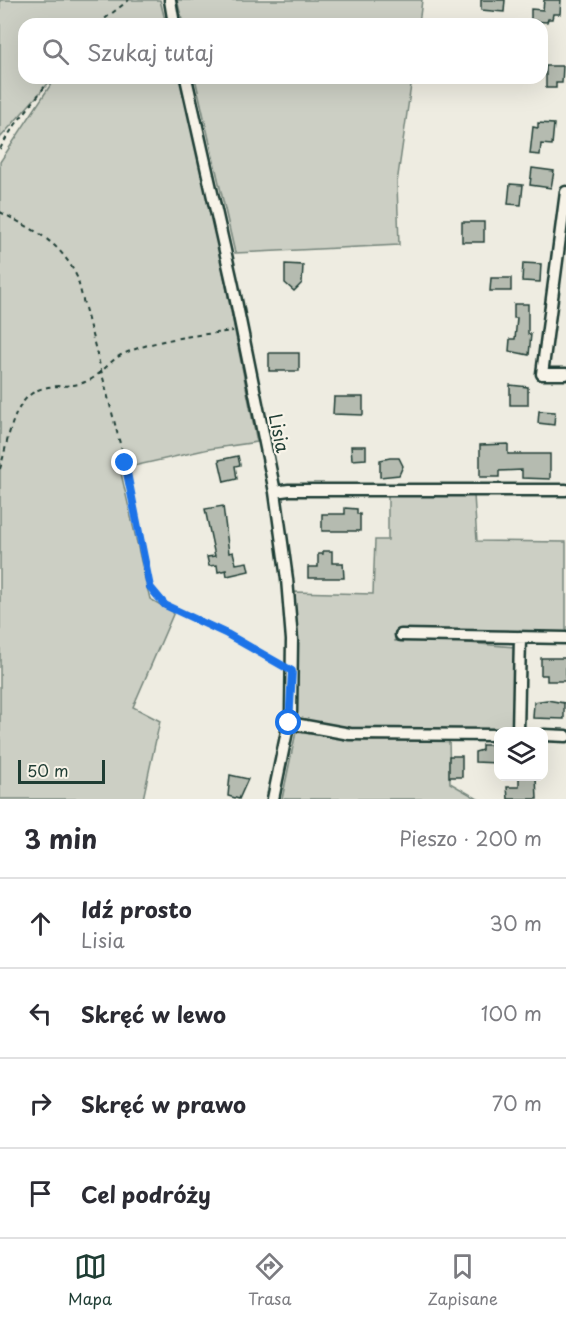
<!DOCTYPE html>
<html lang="pl">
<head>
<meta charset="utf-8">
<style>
	:root { --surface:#fff; --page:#f2f2f3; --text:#2b2b33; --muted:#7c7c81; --line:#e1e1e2; --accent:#1f3d34 }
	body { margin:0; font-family:"Playpen Sans",sans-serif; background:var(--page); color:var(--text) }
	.controls { position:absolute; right:18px; bottom:18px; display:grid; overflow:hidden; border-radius:12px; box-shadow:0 6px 24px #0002 }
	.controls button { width:54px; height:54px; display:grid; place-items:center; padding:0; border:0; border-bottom:2px solid var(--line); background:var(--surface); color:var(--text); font:30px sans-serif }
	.scale { position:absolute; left:18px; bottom:15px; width:87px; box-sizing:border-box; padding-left:6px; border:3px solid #1f3d34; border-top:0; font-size:16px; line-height:21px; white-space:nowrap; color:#1f3d34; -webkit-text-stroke:4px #f7f3e8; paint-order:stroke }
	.stop { position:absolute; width:18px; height:18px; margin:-14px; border:4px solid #1a73e8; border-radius:50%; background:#fff }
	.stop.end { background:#1a73e8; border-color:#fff; box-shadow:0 2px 6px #0008 }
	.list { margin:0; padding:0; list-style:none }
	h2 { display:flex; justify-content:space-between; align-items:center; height:78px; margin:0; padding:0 24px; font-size:26px }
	h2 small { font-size:20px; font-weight:400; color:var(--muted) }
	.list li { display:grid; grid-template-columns:39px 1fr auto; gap:18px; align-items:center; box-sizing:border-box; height:90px; padding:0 24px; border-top:2px solid var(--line) }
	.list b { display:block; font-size:22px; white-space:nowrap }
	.list p { margin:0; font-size:20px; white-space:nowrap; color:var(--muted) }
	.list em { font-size:20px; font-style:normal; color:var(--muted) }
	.icon { flex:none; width:33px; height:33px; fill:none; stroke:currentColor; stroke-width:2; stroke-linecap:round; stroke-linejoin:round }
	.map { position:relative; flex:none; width:566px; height:799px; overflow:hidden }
	.search { position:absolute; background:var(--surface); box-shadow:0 6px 24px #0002; left:18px; right:18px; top:18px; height:66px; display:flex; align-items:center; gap:15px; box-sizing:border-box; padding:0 21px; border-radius:18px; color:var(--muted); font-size:22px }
	.sheet { height:438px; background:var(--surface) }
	nav { display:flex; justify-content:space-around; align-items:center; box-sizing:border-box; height:84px; border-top:2px solid var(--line); background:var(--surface); font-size:16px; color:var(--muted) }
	nav a { display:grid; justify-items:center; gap:3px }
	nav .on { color:var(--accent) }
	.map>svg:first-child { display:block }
	.green { fill:#cccfc4; stroke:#76867c; stroke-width:1.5 }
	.building { fill:#b5bbb0; stroke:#1f3d34; stroke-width:1.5 }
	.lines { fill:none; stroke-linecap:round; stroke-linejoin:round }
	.minor-casing { stroke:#1f3d34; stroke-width:15 }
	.path { stroke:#1f3d34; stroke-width:2; stroke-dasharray:4.5 4.5; stroke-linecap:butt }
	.minor { stroke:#f7f3e8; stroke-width:10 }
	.route { stroke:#1a73e8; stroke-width:8 }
	.labels { text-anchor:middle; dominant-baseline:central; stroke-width:4.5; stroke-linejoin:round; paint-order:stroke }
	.street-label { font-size:18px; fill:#1f3d34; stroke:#f7f3e8 }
</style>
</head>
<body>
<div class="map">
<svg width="566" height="799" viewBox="0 0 566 799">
	<rect width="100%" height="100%" fill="#eeece1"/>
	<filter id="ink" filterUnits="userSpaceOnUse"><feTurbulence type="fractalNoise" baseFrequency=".0167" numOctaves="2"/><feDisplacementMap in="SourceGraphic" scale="12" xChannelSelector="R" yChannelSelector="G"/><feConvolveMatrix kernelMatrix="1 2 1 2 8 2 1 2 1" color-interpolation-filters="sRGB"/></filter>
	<g filter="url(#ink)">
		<path class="green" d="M0,0H160L166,24H24V78H53L0,138Z
			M177,0H422L419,24H183Z
			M55,78H180L205,180L257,442L209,449L120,469L150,599L174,612L133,707L160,721L143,799H0V162Z
			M195,78H412L397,183L399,245L235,253Z
			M474,495L477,541L566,542V635L395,632V641H445L514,647L513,730L359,732L298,721L295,716L293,592L373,594L375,540H388V496Z
			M296,732L364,741L449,739L450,783L478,799H282Z"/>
		<path class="building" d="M481,0H505L504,12L481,10Z
			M544,0H561L560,14H553L552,19H548L547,22L531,21V9L543,10Z
			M546,66H563L562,83H556V88H546Z
			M538,123L554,124L552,145L541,144L540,155L530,154L533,127L538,128Z
			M532,168L554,171L551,188L530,185Z
			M510,184L523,185L521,205L508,204Z
			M462,222H484V242H462Z
			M523,263L541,264L540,282L522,281Z
			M285,264L303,265L302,283L294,291L285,283Z
			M491,278H511V291H490Z
			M514,304H528V334H531L529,355L509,351L510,339H515L517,318H514Z
			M269,353H299V371H269Z
			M510,385L528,387V405H510Z
			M334,397H363V415L333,414Z
			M539,411L555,412L554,425L538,423Z
			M508,444V454H550V479L522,478V470L499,471V477H480V445Z
			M351,446H366V459L352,460Z
			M238,456L240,465L235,466L237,479L224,482L219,460Z
			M390,458H399L403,466L399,475L380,477V460Z
			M223,506L229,553L233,552L236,564L247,562L249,571L227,576L226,570L218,572L217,565L209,566L207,557L215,556L205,509Z
			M345,508L357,509V514H360V531H322V514H345Z
			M323,551H332V563H343L344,578H308V567H318V554H323Z
			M541,658H566V681H547V675H541Z
			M547,700L564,703V719L533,718L534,702Z
			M482,745H498V763L475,762V752L482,750Z
			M449,756H462V777H449Z
			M230,775L248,779L239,799L228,796Z
			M519,777H536L537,799H508L507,787H519Z"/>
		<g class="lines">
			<g class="minor-casing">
				<path id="minor" d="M170,0L174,24
					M186,78L233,286L275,492L287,579L292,640L291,712L273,799
					M566,192L542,374H566
					M275,492L289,490H566
					M401,635L566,638
					M289,723L350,734L498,735
					M518,732L520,637
					M544,735L566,736"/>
			</g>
			<path class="path" d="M98,24L129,0
				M0,149C14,122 35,103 50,78
				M0,212C34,230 60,241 77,277L125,463L150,587L165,605L227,634L281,665
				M0,469C7,446 11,409 31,394C47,382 68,389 85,382C100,377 108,362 121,355C155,339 196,335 233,331"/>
			<use href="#minor" class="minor"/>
		</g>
	</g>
	<g class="lines" filter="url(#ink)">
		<path class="route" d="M125,463L150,587L165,605L227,634L292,671L289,723"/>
	</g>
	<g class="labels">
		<g class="street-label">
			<text transform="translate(280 433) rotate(78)">Lisia</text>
		</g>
	</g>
</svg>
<div class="controls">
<button><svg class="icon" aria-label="layers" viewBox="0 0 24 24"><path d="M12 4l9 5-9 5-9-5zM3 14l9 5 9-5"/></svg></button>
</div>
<div class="scale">50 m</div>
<div class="stop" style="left:289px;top:723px"></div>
<div class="stop end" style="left:125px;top:463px"></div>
<div class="search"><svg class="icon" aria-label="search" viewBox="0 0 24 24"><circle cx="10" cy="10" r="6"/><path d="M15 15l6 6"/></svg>Szukaj tutaj</div>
</div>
<section class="sheet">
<h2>3 min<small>Pieszo · 200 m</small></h2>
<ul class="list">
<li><svg class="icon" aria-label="ahead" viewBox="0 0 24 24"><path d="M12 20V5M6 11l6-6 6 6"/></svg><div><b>Idź prosto</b><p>Lisia</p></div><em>30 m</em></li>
<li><svg class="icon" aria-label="left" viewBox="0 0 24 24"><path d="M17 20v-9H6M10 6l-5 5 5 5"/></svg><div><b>Skręć w lewo</b></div><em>100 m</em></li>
<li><svg class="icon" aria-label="right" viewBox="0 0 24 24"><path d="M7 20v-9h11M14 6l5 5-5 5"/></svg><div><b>Skręć w prawo</b></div><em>70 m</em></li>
<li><svg class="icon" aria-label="arrive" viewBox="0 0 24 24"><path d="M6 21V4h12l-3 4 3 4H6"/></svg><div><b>Cel podróży</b></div></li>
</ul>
</section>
<nav>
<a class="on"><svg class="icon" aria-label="map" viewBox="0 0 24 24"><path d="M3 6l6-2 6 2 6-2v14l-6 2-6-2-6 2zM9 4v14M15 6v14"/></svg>Mapa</a>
<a><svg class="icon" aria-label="directions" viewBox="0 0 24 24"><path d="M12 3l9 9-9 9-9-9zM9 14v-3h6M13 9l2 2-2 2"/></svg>Trasa</a>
<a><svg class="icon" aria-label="saved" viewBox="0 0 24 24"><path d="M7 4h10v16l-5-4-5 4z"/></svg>Zapisane</a>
</nav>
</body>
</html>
